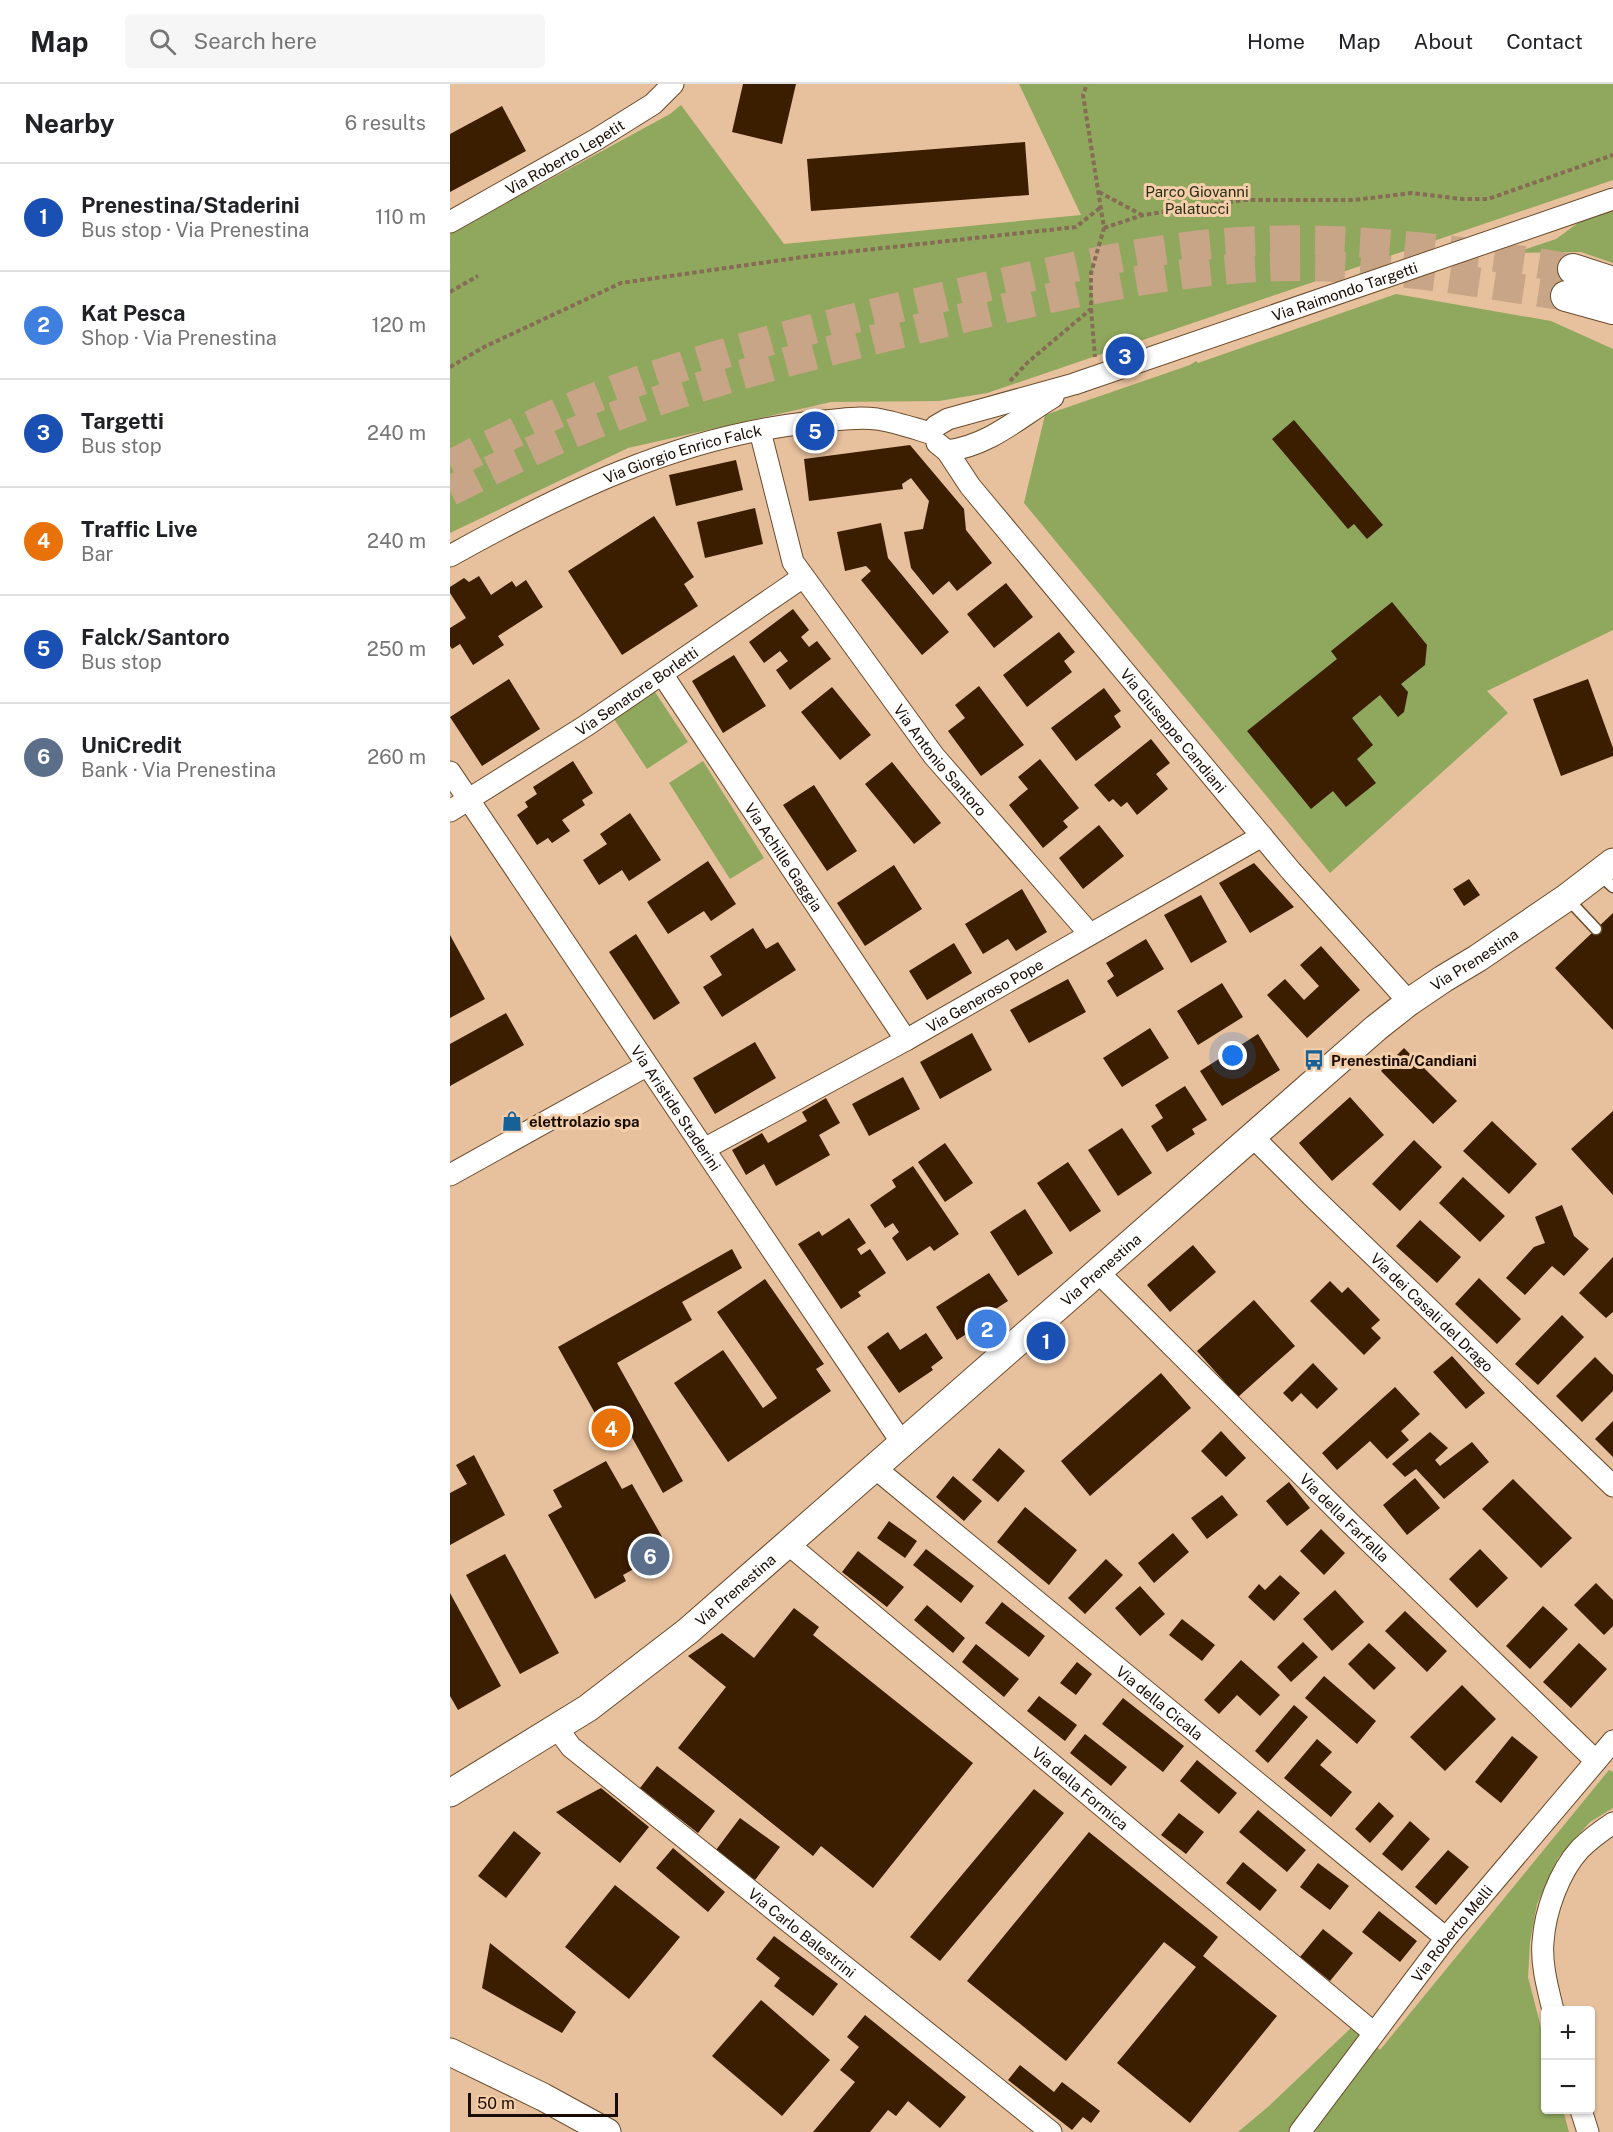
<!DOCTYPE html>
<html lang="en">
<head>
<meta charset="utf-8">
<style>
	:root { --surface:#fff; --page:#f6f6f6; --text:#202124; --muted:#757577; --line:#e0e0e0; --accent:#0b8043 }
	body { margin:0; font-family:"Public Sans",sans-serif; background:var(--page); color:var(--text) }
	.controls { position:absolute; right:18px; bottom:18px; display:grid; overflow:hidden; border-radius:6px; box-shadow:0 2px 4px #0004 }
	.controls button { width:54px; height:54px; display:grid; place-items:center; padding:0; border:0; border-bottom:2px solid var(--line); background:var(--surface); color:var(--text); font:30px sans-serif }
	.scale { position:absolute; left:18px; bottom:15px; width:150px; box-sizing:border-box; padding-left:6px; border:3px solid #180b02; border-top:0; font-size:16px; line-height:21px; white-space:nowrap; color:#180b02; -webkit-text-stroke:4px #f4cda9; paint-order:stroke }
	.you { position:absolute; left:783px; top:972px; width:21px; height:21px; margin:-15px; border:4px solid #fff; border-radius:50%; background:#1a73e8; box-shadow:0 0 0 9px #1a73e833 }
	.badge { display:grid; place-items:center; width:39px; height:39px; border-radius:50%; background:var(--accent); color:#fff; font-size:20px; font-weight:700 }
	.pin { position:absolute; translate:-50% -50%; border:3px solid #fff; box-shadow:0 2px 6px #0006 }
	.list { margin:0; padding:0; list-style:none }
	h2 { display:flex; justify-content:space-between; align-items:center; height:78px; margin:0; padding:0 24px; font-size:26px }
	h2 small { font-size:20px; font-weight:400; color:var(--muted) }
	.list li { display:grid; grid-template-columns:39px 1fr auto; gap:18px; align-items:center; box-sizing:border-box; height:108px; padding:0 24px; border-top:2px solid var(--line) }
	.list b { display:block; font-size:22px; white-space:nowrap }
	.list p { margin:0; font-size:20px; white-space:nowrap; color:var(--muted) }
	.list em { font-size:20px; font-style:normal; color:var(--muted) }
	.icon { flex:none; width:33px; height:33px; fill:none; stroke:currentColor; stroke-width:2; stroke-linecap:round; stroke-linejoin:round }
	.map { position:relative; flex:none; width:1163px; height:2048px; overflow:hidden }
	header { display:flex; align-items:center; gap:36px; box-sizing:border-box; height:84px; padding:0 30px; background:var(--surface); border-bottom:2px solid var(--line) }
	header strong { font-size:28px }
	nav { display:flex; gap:33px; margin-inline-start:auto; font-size:21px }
	.search { width:420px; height:54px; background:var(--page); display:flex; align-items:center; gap:15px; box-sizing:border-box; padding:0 21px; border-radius:6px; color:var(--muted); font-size:22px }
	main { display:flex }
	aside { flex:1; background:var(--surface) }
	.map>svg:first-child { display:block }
	.green { fill:#8fa85d }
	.building { fill:#3b1d00 }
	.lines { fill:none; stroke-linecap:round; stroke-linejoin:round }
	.secondary-tunnel { stroke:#c8a586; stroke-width:30; stroke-dasharray:30 15; stroke-linecap:butt }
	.service-casing { stroke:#6b4b2a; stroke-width:13 }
	.minor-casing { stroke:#6b4b2a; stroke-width:23 }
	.tertiary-casing { stroke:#6b4b2a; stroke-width:29 }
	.secondary-casing { stroke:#6b4b2a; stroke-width:32 }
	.path { stroke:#876c55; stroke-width:4; stroke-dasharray:4.5 3; stroke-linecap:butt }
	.service { stroke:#fff; stroke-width:10 }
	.minor { stroke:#fff; stroke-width:21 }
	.tertiary { stroke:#fff; stroke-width:27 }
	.secondary { stroke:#fff; stroke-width:30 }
	.labels { text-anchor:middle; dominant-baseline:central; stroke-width:6; stroke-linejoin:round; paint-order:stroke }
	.street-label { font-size:15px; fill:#180b02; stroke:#f4cda9 }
	.park-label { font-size:15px; fill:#272e18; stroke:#f4cda9 }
	.poi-label { font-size:15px; font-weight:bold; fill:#180b02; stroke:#f4cda9; text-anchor:start }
</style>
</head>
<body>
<header>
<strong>Map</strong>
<div class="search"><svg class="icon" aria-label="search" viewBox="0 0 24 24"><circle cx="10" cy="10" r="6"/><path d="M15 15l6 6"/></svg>Search here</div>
<nav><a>Home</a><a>Map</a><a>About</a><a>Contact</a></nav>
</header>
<main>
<aside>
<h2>Nearby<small>6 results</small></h2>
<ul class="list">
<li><span class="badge" style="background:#1a4fb4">1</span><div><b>Prenestina/Staderini</b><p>Bus stop · Via Prenestina</p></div><em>110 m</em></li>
<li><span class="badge" style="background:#3f7fe0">2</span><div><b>Kat Pesca</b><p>Shop · Via Prenestina</p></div><em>120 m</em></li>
<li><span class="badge" style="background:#1a4fb4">3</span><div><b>Targetti</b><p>Bus stop</p></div><em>240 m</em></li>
<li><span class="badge" style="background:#e8710a">4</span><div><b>Traffic Live</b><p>Bar</p></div><em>240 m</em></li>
<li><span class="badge" style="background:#1a4fb4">5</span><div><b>Falck/Santoro</b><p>Bus stop</p></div><em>250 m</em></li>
<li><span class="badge" style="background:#5c6f8a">6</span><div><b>UniCredit</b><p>Bank · Via Prenestina</p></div><em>260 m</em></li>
</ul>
</aside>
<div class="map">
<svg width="1163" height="2048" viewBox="0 0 1163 2048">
	<rect width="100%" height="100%" fill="#e7c09d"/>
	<path class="green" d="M569,0H1163V96L537,309L489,317L381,318L178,364L0,449V150L220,30L231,21L334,160L631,131Z
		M1163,125V179L1131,168L1064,169L1106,155L1132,136Z
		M946,210L1101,237L1163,265V546L1037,607L1058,629L880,789L574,419L595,331L740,281L746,277L748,279Z
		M203,605L238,658L197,685L162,632Z
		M253,677L314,774L280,795L219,699Z
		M1159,1686L1163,1688V1724L1140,1738L1108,1774L1087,1820L1080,1858L1078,1893L1095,1959L1096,2026H1113L1119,2048H788L819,2022L902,1943L930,1966Z"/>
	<path class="building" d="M293,0H346L332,60L282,48Z
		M52,22L76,67L0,108V50Z
		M575,58L579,111L361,127L357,75Z
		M844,336L933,441L917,455L904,440L898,445L822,355Z
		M460,361L514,425L516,446L542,479L507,507L499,497L483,511L461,484L454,448L473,445L479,417L461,394L452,400L453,405L359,417L354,375Z
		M286,376L293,406L226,422L219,391Z
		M305,424L313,460L255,474L247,438Z
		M204,432L244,493L234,500L248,522L172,571L118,487Z
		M431,439L438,474L499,548L472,571L411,496L421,487L416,482L395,487L387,448Z
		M29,492L41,511L62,497L66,503L76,496L93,523L48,552L54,561L23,581L10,560L2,565L0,562V544L16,534L0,509V503L14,494L19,498Z
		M556,499L583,533L544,564L517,530Z
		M942,518L977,561L975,581L951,600L958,608L954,628L948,633L930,611L902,634L923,661L907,675L926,699L896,723L883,707L861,725L797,647L887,575L881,567Z
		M343,525L359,546L351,553L359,563L367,557L381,575L340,606L326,586L338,577L330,567L314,579L299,558Z
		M609,548L625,568L614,577L622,588L577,623L553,591Z
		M284,571L316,622L273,649L242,597Z
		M59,595L90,645L32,682L0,633Z
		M1138,595L1163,664V672L1111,692L1083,615Z
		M529,602L574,661L531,692L498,647L515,634L505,621Z
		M382,603L421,651L390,676L351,628Z
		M654,604L671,627L664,632L671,643L626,677L601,644Z
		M701,655L720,679L706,690L718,705L687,731L677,718L671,723L663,715L659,718L644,701Z
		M590,675L629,724L613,737L618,743L593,764L559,721L578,705L568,693Z
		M123,677L143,709L132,716L135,721L112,736L120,747L102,759L98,754L87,761L67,731L78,723L75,718L87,710L83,703Z
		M442,678L491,739L464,760L415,700Z
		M364,701L407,767L377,787L333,721Z
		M180,729L211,776L179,797L172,786L149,801L133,776L157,760L150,750Z
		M649,741L674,772L633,805L609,774Z
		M258,777L286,820L261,837L254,827L218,850L197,818Z
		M804,779L844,823L800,849L769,799Z
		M444,781L472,825L415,862L387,819Z
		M1019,795L1030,811L1014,822L1003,805Z
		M572,805L597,848L566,867L558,855L533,870L515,840Z
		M751,811L777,858L741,879L714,831Z
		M1163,829V946L1105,884Z
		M303,844L316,865L328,858L346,886L272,933L253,903L272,891L260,872Z
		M186,850L230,919L204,936L159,868Z
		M0,851L35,915L0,934Z
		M696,855L714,885L667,913L657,897L664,892L656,879Z
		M504,859L522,889L477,916L459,887Z
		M871,862L910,906L857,954L817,911L835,895L854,916L869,902L850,881Z
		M618,895L636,928L579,959L560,926Z
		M772,899L793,933L748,961L727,927Z
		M56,929L74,961L0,1002V960Z
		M700,944L719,974L672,1003L653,974Z
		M522,949L542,986L490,1015L470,978Z
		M808,950L830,986L772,1022L750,987Z
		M305,958L326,994L265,1030L243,994Z
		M954,964L1007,1017L983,1040L931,987Z
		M453,993L470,1025L419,1052L402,1020Z
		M735,1002L757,1036L742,1045L745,1050L717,1068L701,1042L713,1034L705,1021Z
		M900,1013L934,1051L882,1097L849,1059Z
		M376,1014L390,1039L369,1051L380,1071L326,1102L314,1080L296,1091L282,1066L312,1049L318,1059L357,1037L352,1028Z
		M1163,1027V1111L1121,1065Z
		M1042,1037L1087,1080L1059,1110L1013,1067Z
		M672,1044L702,1089L668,1112L638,1066Z
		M964,1056L992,1083L950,1127L922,1100Z
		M495,1059L523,1099L495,1118L468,1078Z
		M618,1078L651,1127L620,1148L587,1099Z
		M463,1082L509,1150L484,1167L480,1162L457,1177L442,1154L449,1148L443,1139L435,1144L420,1121L446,1103L442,1096Z
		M1013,1093L1055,1132L1030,1158L989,1119Z
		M1112,1121L1124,1152L1139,1165L1114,1192L1102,1182L1075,1211L1056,1194L1084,1163L1095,1159L1085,1133Z
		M575,1125L603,1169L568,1192L540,1148Z
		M399,1134L416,1159L407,1165L411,1171L420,1165L436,1189L408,1208L411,1212L391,1225L348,1160L369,1147L372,1152Z
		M970,1136L1011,1173L987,1199L946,1162Z
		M743,1161L766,1188L720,1228L697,1201Z
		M282,1165L292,1184L232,1218L242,1236L167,1279L233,1397L213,1409L174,1339L156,1349L108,1263Z
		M1163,1173V1228L1156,1234L1129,1209Z
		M539,1189L558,1217L530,1235L532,1240L507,1256L486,1223Z
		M1029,1194L1071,1235L1047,1260L1005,1220Z
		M315,1195L374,1280L366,1285L381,1307L278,1378L224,1299L273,1266L313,1324L327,1314L267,1228Z
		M880,1197L892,1209L898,1203L930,1236L921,1244L931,1254L914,1271L860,1217Z
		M804,1216L845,1262L788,1313L747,1267Z
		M1112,1231L1134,1253L1088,1301L1065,1280Z
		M438,1248L450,1266L476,1249L493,1274L481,1283L483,1286L449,1309L417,1263Z
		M1002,1272L1035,1309L1016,1325L983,1288Z
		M1145,1273L1163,1291V1307L1132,1338L1106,1312Z
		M863,1279L888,1305L867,1325L851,1309L842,1318L833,1309Z
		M711,1289L741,1324L640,1412L611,1377Z
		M945,1303L970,1330L951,1347L959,1356L937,1375L920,1357L887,1386L872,1369Z
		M1163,1337V1373L1145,1355Z
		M771,1347L796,1374L776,1393L751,1367Z
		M980,1348L998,1364L985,1376L990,1382L1022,1358L1039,1378L994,1415L966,1385L955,1393L942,1380Z
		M549,1364L575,1387L548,1418L522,1396Z
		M24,1371L55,1431L0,1461V1409L17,1400L6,1381Z
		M156,1377L172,1405L182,1400L219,1465L173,1491L176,1497L145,1515L98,1431L112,1423L103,1406Z
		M503,1392L532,1417L514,1437L486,1413Z
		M965,1394L990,1424L957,1451L933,1421Z
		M1063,1395L1122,1454L1091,1484L1032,1425Z
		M839,1398L860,1424L837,1442L816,1417Z
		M772,1411L788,1431L757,1455L741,1434Z
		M575,1423L627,1466L599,1501L547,1458Z
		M439,1437L467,1457L455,1474L427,1454Z
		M871,1445L895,1469L874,1491L850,1467Z
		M723,1449L739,1468L704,1499L688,1479Z
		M476,1465L524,1502L511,1519L463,1481Z
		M1030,1465L1058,1494L1027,1524L999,1495Z
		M408,1467L454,1503L437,1523L392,1488Z
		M55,1470L109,1569L70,1590L16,1491Z
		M656,1475L673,1491L635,1530L618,1514Z
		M830,1491L850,1509L824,1537L798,1513L809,1500L815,1506Z
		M1146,1499L1163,1516V1542L1154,1551L1124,1521Z
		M690,1502L715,1530L690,1552L665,1524Z
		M885,1506L914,1538L882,1567L853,1535Z
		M0,1509L51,1602L8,1626L0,1612Z
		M552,1518L595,1552L579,1573L535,1539Z
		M477,1521L515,1554L503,1569L464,1536Z
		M1093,1522L1118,1545L1080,1585L1056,1562Z
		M344,1524L369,1543L363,1551L523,1679L423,1804L371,1762L363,1772L228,1664L276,1603L238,1572L272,1549L304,1574Z
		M955,1527L997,1567L977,1588L935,1547Z
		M732,1535L765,1561L752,1577L719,1551Z
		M853,1558L868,1573L841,1598L827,1583Z
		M919,1559L946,1584L924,1606L898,1580Z
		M1129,1559L1157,1585L1121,1624L1093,1598Z
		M526,1560L569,1595L554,1613L512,1578Z
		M791,1576L830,1611L810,1632L787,1611L769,1630L754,1616Z
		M627,1578L642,1590L626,1611L610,1599Z
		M874,1592L926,1637L907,1660L855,1614Z
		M1012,1601L1046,1635L995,1687L960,1653Z
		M589,1612L627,1641L615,1657L577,1627Z
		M673,1614L734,1662L713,1688L652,1640Z
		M844,1621L858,1633L818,1679L805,1667Z
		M635,1650L677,1683L661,1702L620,1669Z
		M1062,1652L1088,1673L1051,1719L1025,1698Z
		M867,1655L882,1668L870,1681L902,1708L881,1733L834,1694Z
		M747,1676L787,1709L769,1730L730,1697Z
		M207,1682L265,1727L248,1749L190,1704Z
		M151,1704L199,1743L170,1779L106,1728Z
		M584,1705L614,1729L490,1877L460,1853Z
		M929,1718L944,1732L920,1759L905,1745Z
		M808,1726L856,1766L837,1788L789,1748Z
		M729,1729L754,1748L736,1770L711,1751Z
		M290,1734L330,1763L305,1796L266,1766Z
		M960,1737L980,1755L952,1787L932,1770Z
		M64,1747L91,1769L56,1814L28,1792Z
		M639,1748L768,1853L753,1872L827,1932L740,2039L667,1979L746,1883L714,1858L616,1977L517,1897Z
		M223,1764L275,1808L258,1828L206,1784Z
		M998,1766L1019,1783L986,1821L965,1803Z
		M793,1778L827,1806L810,1827L776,1799Z
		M868,1779L899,1802L880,1826L850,1803Z
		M165,1801L230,1853L179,1915L115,1863Z
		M929,1827L967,1857L950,1878L912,1848Z
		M873,1845L903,1869L880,1897L850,1873Z
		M324,1852L388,1900L363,1932L324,1902L330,1894L306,1875Z
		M40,1859L126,1928L112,1949L32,1904Z
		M311,1916L380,1976L332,2032L262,1972Z
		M415,1931L516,2013L490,2044L458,2017L446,2032L438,2026L420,2048H363L405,1998L390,1986L409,1963L397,1953Z
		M570,1981L604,2008L612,1998L650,2027L641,2039L633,2033L622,2046L558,1996Z"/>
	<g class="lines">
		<path class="secondary-tunnel" d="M0,381C60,350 122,321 186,298C294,260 407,233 518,207C614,185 711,160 810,157C915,153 1021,168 1123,185
			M0,407C53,380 107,354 163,333C270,292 382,266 492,239C606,212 722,184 840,182C934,181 1024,198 1116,212"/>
		<g class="service-casing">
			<path id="service" d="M1148,789L1163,803
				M1117,814L1146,845"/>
		</g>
		<g class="minor-casing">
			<g id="minor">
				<path id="s1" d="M0,138L147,55L203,20L223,0"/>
				<path id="s2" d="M310,347L343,478L484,672L639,849"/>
				<path id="s3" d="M480,349L486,342L498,335L624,300L1163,115"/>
				<path d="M487,359L497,367C540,361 567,335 603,313"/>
				<path id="s4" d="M497,367L520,402L841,787L959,918"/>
				<path id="s5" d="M0,472C113,409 225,354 355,339C379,337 403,332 427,335C445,338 463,344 480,349"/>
				<path id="s6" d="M212,590L456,956"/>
				<path id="s7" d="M0,688L452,1359"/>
				<path id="s8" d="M0,727L137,641L353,493"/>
				<path id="s9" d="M802,1052L864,1114L1163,1402"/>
				<path id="s10" d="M254,1065L456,956L812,752"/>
				<path d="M0,1091L196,982"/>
				<path id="s11" d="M648,1188L900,1439L1146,1677"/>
				<path id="s12" d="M425,1384L996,1854"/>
				<path id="s13" d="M338,1460L924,1949"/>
				<path id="s14" d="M107,1644L121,1663L601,2048"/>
				<path d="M1103,1926C1098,1905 1091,1881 1093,1858C1095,1827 1109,1788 1130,1765C1140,1755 1151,1747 1163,1739"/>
				<path d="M1131,2026L1138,2048"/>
				<path id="s15" d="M850,2048L996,1854L1163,1657"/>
			</g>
		</g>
		<g class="tertiary-casing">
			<g id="tertiary">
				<path id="s16" d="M0,1709L138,1624L238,1547L926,944L959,918L993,895L1028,874L1116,814L1163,778"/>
				<path d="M0,1968L93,2013L157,2048"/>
			</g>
		</g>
		<g class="secondary-casing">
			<path id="secondary" d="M1123,185L1163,198
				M1116,212L1163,225"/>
		</g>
		<path class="path" d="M649,108L692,131
			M654,144L693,131L794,116H904L962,109L1012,115H1038L1163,71
			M0,208L28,192
			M641,225L645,273
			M0,283L34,263L171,199L360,172L626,143L651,123
			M560,297L577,279L641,225V189L654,144L633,11L637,0"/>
		<use href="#service" class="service"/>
		<use href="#minor" class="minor"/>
		<use href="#tertiary" class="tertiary"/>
		<use href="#secondary" class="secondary"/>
	</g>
	<defs>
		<g id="bus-bare" transform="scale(1.62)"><path d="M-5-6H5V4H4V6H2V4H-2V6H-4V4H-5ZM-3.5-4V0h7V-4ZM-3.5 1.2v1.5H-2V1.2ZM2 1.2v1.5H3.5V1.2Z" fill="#166195" stroke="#f4cda9" stroke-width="2.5" paint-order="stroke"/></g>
		<g id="shop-bare" transform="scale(1.62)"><path d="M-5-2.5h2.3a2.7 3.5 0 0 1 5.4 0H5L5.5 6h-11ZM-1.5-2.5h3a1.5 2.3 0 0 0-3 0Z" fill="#166195" stroke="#f4cda9" stroke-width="2.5" paint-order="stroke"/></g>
	</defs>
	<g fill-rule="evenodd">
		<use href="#bus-bare" x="864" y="976"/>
		<use href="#shop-bare" x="62" y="1037"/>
	</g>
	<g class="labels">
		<g class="street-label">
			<text stroke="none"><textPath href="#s1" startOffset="132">Via Roberto Lepetit</textPath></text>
			<text stroke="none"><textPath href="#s3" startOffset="440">Via Raimondo Targetti</textPath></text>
			<text stroke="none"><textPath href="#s5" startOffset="255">Via Giorgio Enrico Falck</textPath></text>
			<text stroke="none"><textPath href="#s8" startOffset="222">Via Senatore Borletti</textPath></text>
			<text stroke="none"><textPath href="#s4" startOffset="360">Via Giuseppe Candiani</textPath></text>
			<text stroke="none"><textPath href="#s2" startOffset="382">Via Antonio Santoro</textPath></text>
			<text stroke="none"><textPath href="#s6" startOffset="220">Via Achille Gaggia</textPath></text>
			<text stroke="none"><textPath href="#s16" startOffset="1323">Via Prenestina</textPath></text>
			<text stroke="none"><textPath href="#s10" startOffset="320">Via Generoso Pope</textPath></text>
			<text stroke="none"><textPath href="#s7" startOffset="405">Via Aristide Staderini</textPath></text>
			<text stroke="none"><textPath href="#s16" startOffset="837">Via Prenestina</textPath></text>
			<text stroke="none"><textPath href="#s9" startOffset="252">Via dei Casali del Drago</textPath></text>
			<text stroke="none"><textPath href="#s11" startOffset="348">Via della Farfalla</textPath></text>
			<text stroke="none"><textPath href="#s16" startOffset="351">Via Prenestina</textPath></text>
			<text stroke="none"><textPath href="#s12" startOffset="369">Via della Cicala</textPath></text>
			<text stroke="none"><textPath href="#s13" startOffset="381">Via della Formica</textPath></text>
			<text stroke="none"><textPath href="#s14" startOffset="320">Via Carlo Balestrini</textPath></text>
			<text stroke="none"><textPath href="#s15" startOffset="250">Via Roberto Melli</textPath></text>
		</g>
		<g class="park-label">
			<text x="747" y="107">Parco Giovanni<tspan x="747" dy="17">Palatucci</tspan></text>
		</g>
		<g class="poi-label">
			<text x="881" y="976">Prenestina/Candiani</text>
			<text x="79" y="1037">elettrolazio spa</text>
		</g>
	</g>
</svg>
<div class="controls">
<button>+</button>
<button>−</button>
</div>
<div class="scale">50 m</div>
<div class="you"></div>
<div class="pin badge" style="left:596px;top:1257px;background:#1a4fb4">1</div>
<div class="pin badge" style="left:537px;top:1245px;background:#3f7fe0">2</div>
<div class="pin badge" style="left:675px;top:272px;background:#1a4fb4">3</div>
<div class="pin badge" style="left:161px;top:1344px;background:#e8710a">4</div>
<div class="pin badge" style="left:365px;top:347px;background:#1a4fb4">5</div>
<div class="pin badge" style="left:200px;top:1472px;background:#5c6f8a">6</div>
</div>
</main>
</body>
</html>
